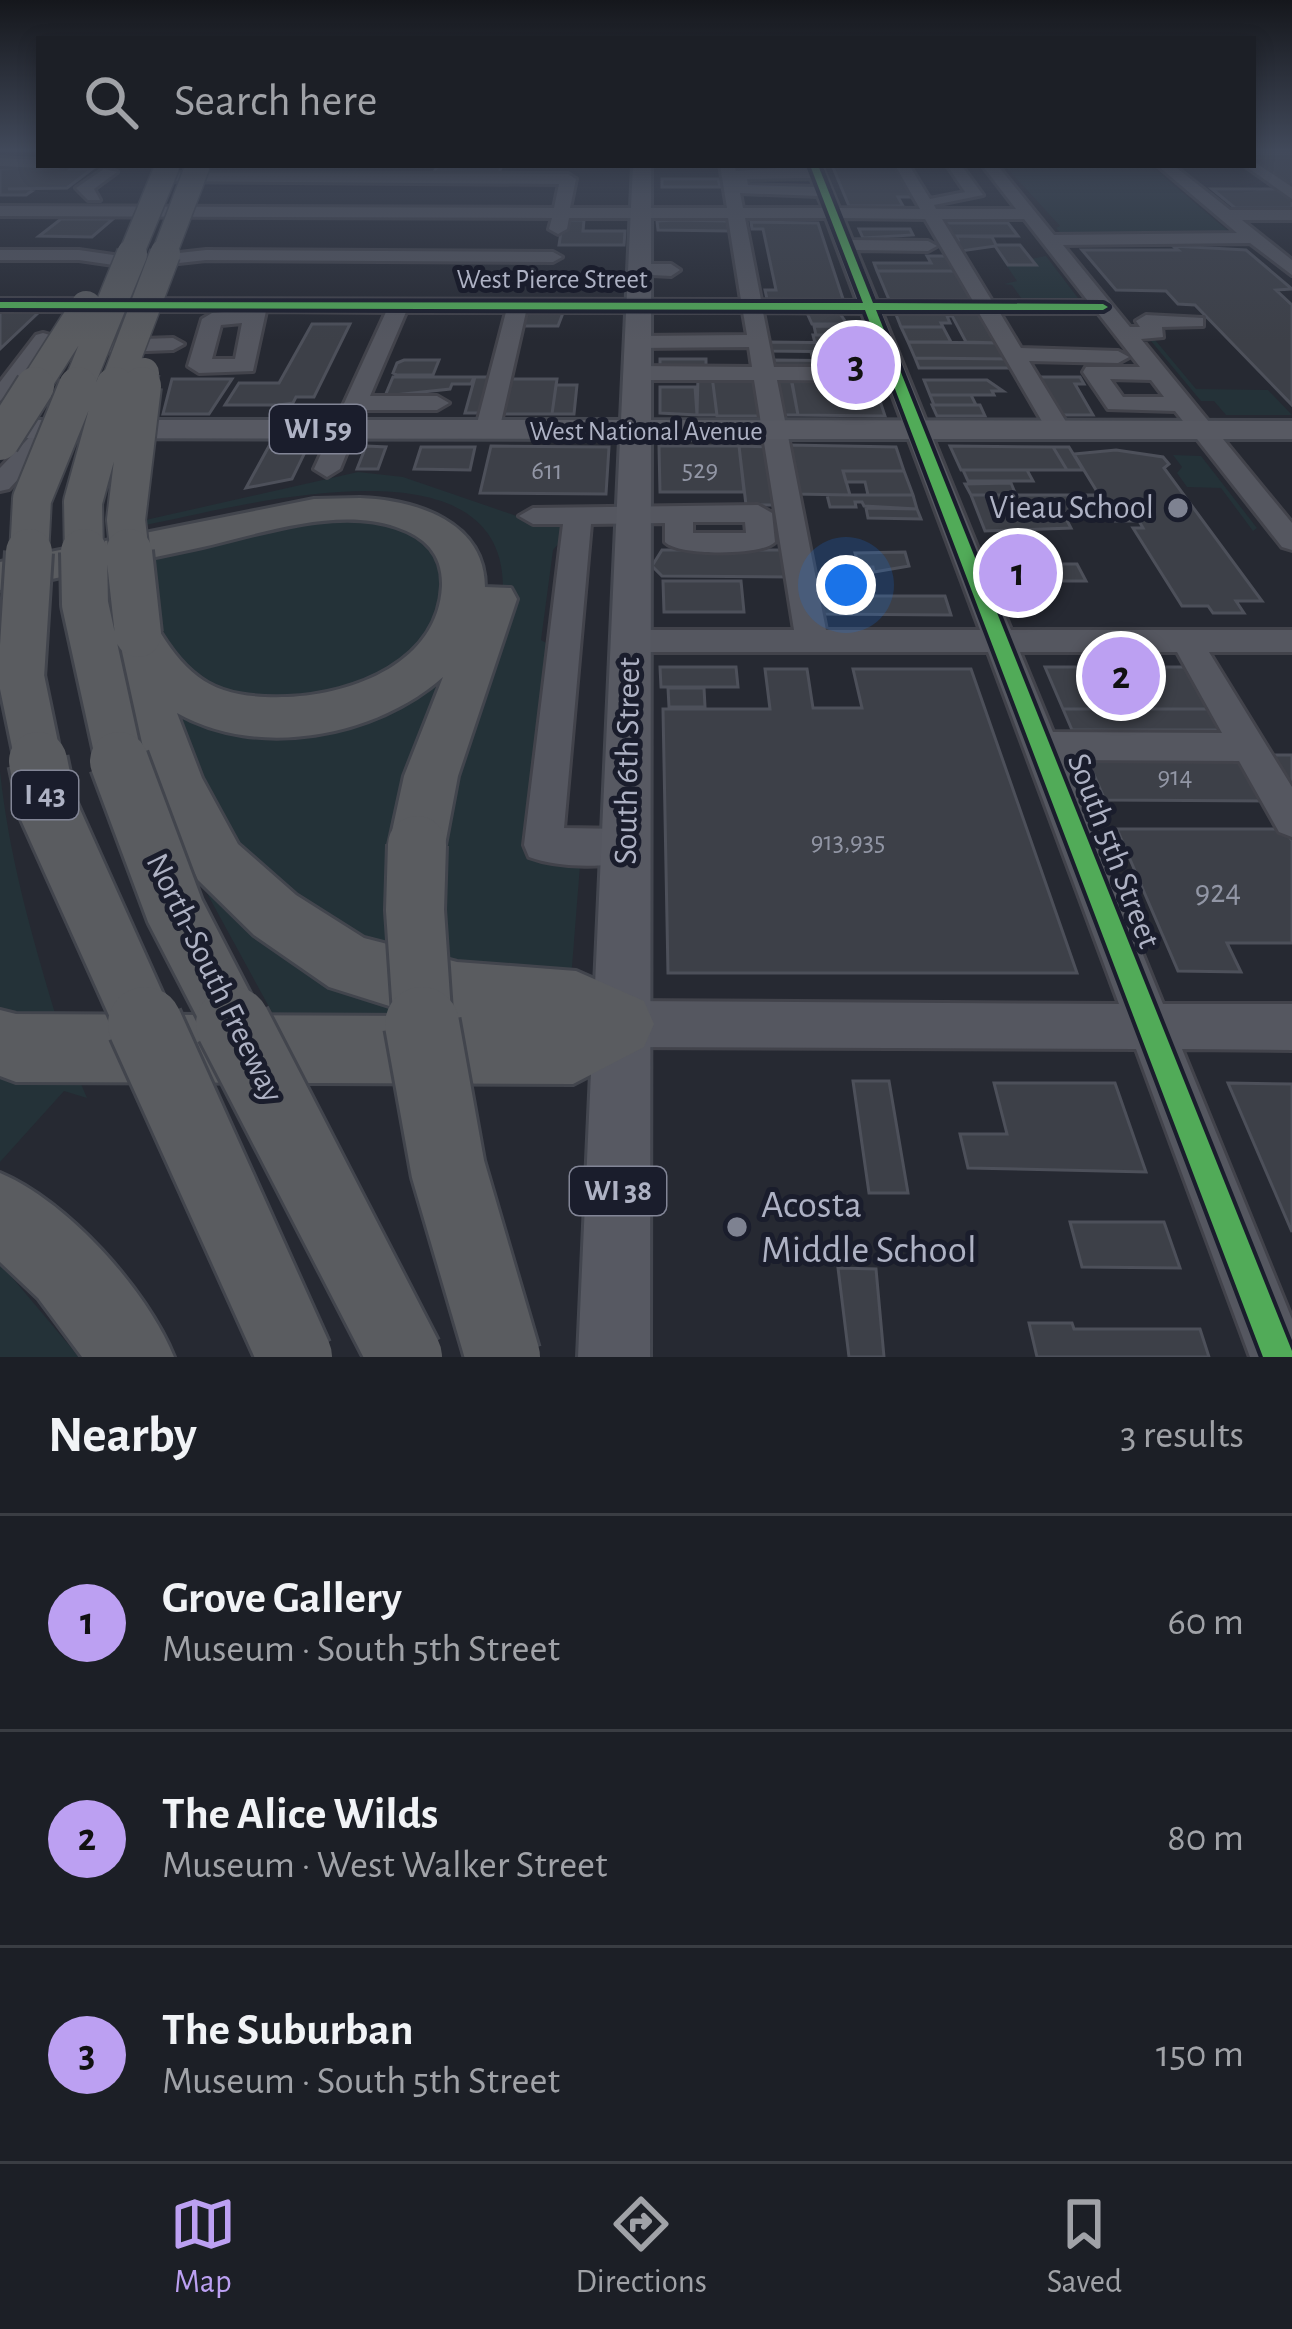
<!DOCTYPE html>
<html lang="en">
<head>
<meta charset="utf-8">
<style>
	:root { --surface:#1c1f26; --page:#292c32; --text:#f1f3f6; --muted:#a0a2a7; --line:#3a3d43; --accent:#bca0f2 }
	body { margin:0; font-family:"Alegreya Sans",sans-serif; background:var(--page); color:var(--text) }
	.you { position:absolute; left:846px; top:585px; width:42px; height:42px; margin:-30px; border:9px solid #fff; border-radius:50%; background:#1a73e8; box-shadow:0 0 0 18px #1a73e833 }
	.badge { display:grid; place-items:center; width:78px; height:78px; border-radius:50%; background:var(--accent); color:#111; font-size:39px; font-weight:700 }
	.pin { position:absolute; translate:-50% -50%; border:6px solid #fff; box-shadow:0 3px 12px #0006 }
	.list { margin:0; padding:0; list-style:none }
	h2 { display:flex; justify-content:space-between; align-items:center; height:156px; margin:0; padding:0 48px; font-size:51px }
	h2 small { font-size:39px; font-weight:400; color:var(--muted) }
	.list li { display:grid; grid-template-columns:78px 1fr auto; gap:36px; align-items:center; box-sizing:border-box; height:216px; padding:0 48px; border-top:3px solid var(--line) }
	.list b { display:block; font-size:45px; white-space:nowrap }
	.list p { margin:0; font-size:39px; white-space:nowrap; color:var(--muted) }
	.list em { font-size:39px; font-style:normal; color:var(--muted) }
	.icon { flex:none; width:66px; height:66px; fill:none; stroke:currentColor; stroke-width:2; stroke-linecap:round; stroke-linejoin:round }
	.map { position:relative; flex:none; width:1292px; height:1357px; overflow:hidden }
	.search { position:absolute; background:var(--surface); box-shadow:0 6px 18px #0003; left:36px; right:36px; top:36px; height:132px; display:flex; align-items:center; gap:30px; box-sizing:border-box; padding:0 42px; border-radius:0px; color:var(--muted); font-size:45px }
	.sheet { height:804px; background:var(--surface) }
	nav { display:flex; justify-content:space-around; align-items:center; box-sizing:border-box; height:168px; border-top:3px solid var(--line); background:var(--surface); font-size:33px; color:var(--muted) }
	nav a { display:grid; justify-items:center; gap:6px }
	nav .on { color:var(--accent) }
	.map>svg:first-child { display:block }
	.green { fill:#243238 }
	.building { fill:#3d4048; stroke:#4d505a; stroke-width:3 }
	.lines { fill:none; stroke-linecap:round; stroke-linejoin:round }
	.minor-casing { stroke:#42434b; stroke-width:6 }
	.major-casing { stroke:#43464f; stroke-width:6 }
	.highway-casing { stroke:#42454d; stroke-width:6 }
	.minor { fill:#555760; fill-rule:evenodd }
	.major { fill:#575962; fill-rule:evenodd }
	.highway { fill:#5a5c60; fill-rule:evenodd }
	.highway-bridge-far5-casing { stroke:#42454d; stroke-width:27; stroke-linecap:butt }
	.highway-bridge-far4-casing { stroke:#42454d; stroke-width:33; stroke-linecap:butt }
	.highway-bridge-far3-casing { stroke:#42454d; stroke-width:42; stroke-linecap:butt }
	.highway-bridge-far2-casing { stroke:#42454d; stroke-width:52; stroke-linecap:butt }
	.highway-bridge-far1-casing { stroke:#42454d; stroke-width:64; stroke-linecap:butt }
	.highway-bridge-casing { stroke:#42454d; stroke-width:80; stroke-linecap:butt }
	.highway-bridge-far5 { stroke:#5a5c60; stroke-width:24 }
	.highway-bridge-far4 { stroke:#5a5c60; stroke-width:30 }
	.highway-bridge-far3 { stroke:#5a5c60; stroke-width:38 }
	.highway-bridge-far2 { stroke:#5a5c60; stroke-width:46 }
	.highway-bridge-far1 { stroke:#5a5c60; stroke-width:58 }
	.highway-bridge { stroke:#5a5c60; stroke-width:74 }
	.cycleway-casing { stroke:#1a1d2c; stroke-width:8 }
	.cycleway { fill:#51ab58; fill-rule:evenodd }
	.poi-dot { fill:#7e8291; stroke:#1a1d2c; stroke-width:4.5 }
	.labels { text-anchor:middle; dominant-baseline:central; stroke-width:10; stroke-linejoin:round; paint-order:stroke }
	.far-street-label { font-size:27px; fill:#aeb2c4; stroke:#1a1d2c }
	.number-label { font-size:27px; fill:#9296a5 }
	.shield { fill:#1a1d2c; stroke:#828596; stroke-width:3 }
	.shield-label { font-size:30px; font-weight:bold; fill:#aeb2c4 }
	.poi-label { font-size:33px; fill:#aeb2c4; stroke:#1a1d2c; text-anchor:end }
	.street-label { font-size:33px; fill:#aeb2c4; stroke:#1a1d2c }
	.near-number-label { font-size:33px; fill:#9296a5 }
	.near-poi-label { font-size:39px; fill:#aeb2c4; stroke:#1a1d2c; text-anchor:start }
</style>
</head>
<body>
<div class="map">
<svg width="1292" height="1357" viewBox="0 0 1292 1357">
	<rect width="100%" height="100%" fill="#262932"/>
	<path class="green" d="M1004,165H1150L1234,236L1068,234L1065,238L1056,228L1060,226Z
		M1046,256L1081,302H1024L1012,285L1004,284L1017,281L1002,259L1008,265H1034L1031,259Z
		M1146,335H1151L1196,389L1268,390L1292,415H1226L1214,401H1201Z
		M1173,455L1201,456L1257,528L1253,531L1221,488L1187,487L1177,473L1182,467Z
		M358,472L403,477L540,524L567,526L566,535L553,550L541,640L555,648L533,852L581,853L571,979L431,966L429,882L502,604C522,424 232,509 140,526L141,521Z
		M362,500C425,505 494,533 479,609L415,785L399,850L393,955C248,896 207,832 154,690L161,687C248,800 552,660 463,546C440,516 403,504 367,503C295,500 220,525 151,539V535L308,504Z
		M358,515L415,528L457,582L423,653L360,693L240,708L166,660L141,551L291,520Z
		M0,771C9,858 33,940 58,1023L0,1017Z
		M182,833L446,1012L280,1027L209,897Z
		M0,1064L76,1072L87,1098L64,1091L0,1162Z
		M0,1263L79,1357H0Z"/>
	<path class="building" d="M1253,157H1292V189L1253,163Z
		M73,165L70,169H92L67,188L8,189H35L26,195H0V169Z
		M438,165H502L499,173L434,172Z
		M832,165H898L917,197H898L903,206H849Z
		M662,179H718L720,187H662Z
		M1212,189H1280L1292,198V208H1235Z
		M61,219H113L92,237L39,236Z
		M563,220H584L583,231H625L624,245H559Z
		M675,220L727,221L729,231L658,230L657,221Z
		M751,222L818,223L844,302L767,299L765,290H776L763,229H752Z
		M943,223H1008L1018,236H951Z
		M859,229H910L913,235L863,238Z
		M956,236L992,237L996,245H1020L1036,265H1008L995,246L961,251L953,240H958Z
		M1173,246L1246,250L1292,289L1276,290L1292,305V405L1195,305L1178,304L1166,291L1116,290L1082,250H1178Z
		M927,256H948L958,271H877L874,263H931Z
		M877,271H959L977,302H890Z
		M0,312H39L0,349Z
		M839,312L847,324H812L807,313Z
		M895,312H950L952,316H947L950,323H941L943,327H901Z
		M950,312H982L1000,343L966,342Z
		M521,313L526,312L563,313L558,326H523Z
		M312,324H350L314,397H296L293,403L279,405H225L239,383H279Z
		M814,326L853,327L856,335H816Z
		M901,327H943L951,342H908Z
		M813,335H856L859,343H815Z
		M766,342L859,343L862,352L767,351Z
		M908,342L1000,343L1009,359L915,358Z
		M811,352H862L865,360L813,359Z
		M915,358L1009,359L1015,368H919Z
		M660,359H706V367L660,366Z
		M404,360H439L433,375H397L393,373L397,363Z
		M774,360L865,361L868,368H775Z
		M698,376H712L717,415H697Z
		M712,376L758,380L765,416H717Z
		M775,376H791L798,415H782Z
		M393,377H474L471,384H452L450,389L385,396Z
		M475,377H492L484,413H465Z
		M872,377L885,416L798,415L791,379Z
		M1035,377H1080L1084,384H1075L1093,415H1061Z
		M172,379H232L209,414H163Z
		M508,379H557L552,414H499Z
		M924,380H987L1003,391H992L994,395H930Z
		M556,385H577L574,414H552Z
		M660,387H695L697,415L660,413Z
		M930,395H971L976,405H934Z
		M932,405H980L985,416H937Z
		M788,445L896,447L904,471H843L850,495L795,494Z
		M269,446H308L292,479L246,488Z
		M366,446L386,447L378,469H357Z
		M491,446L609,447L606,494L480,493Z
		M659,446H739L744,492H660Z
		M739,446L770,447L778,505H746Z
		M950,446L1053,447L1067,470H961Z
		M421,447H475L470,470L414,469Z
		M1053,447H1069L1083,470H1067Z
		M1116,450L1163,457L1169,464L1164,468L1262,601H1236L1244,613H1213L1208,606H1182L1133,528H1143L1139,521H1115L1074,454Z
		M963,470H1027L1033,481H968Z
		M843,471H904L913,495H868L865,482H846Z
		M1011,483L1016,495H971L965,484Z
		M827,495H913L917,509L864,506L862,502H855L856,507H830Z
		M971,495H1097L1105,508H1069L1071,513H1063L1071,528L985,531Z
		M866,508L917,509L921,519L868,518Z
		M662,550H786L790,577L662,576L652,566Z
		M905,552L909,566L874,572L873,567H859L855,553Z
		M1003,564H1077L1086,581H1010Z
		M810,580H856L860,596H945L951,615L816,614Z
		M663,581H741L744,612H664Z
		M660,667H736L738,687H661Z
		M1045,667H1190L1215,709H1063Z
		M765,669H807L813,708H862L853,669H971L1077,973H668L663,709H770Z
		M668,688H704L705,707H669Z
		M1063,709H1215L1227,730H1072Z
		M1084,752H1241L1270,801L1105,800Z
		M1270,755H1292V791Z
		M1117,829H1285L1292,841V943H1227L1241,972L1178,971Z
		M853,1081H889L908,1193H869Z
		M994,1083H1115L1146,1172L968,1168L960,1134H1007Z
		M1228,1083L1292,1084V1232Z
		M1070,1222H1164L1180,1268L1082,1267Z
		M838,1268L876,1269L884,1357H849Z
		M1029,1323H1072L1074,1329H1200L1209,1357H1037Z"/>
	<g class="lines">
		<g class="minor-casing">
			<path id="minor" d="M1253,151H1292V155H1253Z
				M0,158L39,160V165H65L58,169L0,166Z
				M1253,161L1292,187V199L1244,165H1253Z
				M720,165H734L736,171L821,165L839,208L920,209L895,165H909L930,199L965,192L947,165H961L983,195L934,205L936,209H1016L982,165H997L1054,235L1237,233L1157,165H1173L1230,210H1292V220H1242L1292,260V275L1250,243L1063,245L1130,327H1140L1136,321L1146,315L1203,318V326L1162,327L1163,337L1141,339L1292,523V550L1282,547L1175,411L1108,409L1083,372L1086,367H1140L1098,313H1000L1021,348L1118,351L1129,357L1118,363L1029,361L1071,430L1059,437L1047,430L979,313H882L1011,630H1292V652H1209L1292,787V837L1279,832L1239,761L1064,760L1163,1004H1292V1050L1182,1049L1292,1319V1357H1250L1136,1049L621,1047L605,1040L598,1024L605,1008L621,1001L1119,1004L988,652H630L619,649L614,641L619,633L630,630H794L754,380H638L627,373L638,366L752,367L749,347L639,348L628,342L639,336L747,335L743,312H526L499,431L487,438L475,431L506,312H406L370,396H437L449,403L437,410H364L340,469L327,477L314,469L386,312L266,311L253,371L199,373L188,366L202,319L212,313L236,311H0V299L741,300L728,218H569L567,229L558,234L549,229L552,218L0,216V206L554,208L559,184L161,181V175L166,173L568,174L576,179L570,208H727ZM811,178L815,187L748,185L747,179ZM740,193L818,196L823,208H743ZM745,218H826L857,301L761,300ZM843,218L925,219L973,301H877L856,250L928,251L937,246L928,241L852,240ZM942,219H1024L1088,301H992ZM763,312L862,313L882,367H774ZM242,323L235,359H212L221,325ZM1110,379L1151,380L1164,397H1123ZM777,380L887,381L980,630H826ZM1020,652H1177L1222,733L1053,732Z
				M104,169L117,172L94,189L100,200H88L76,188Z
				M0,250H79L134,258L206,250L553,252L562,257L553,262L206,260L134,268L79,260H0Z
				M640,264H671L680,270L671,276L633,274L631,270Z
				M43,333L50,335L52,342L173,338L184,344L173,350L44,355L31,377L0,401V382L36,335Z
				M51,422L63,429L60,434L9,489L0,491V468L42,424Z
				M758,505L772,513L775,542C762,556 678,556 665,542V523L591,524L564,828L626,829L640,834L645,846L640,858C611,869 558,868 529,857L524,845L563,524H533L519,516L533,508ZM693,522H745L746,533H693Z"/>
		</g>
		<g class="major-casing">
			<path id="major" d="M633,165H651V420L1292,421V439H651L650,1357H578L620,439L0,438V420H621Z"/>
		</g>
		<g class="highway-casing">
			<path id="highway" d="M360,498C415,500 485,521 485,587L511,588L517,599L458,776L445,845L437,863L417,870L397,863L389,845L404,776L443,677C376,737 257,759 177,713L202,778L238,844L296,895L364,938L457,962L576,971L644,1001L654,1024L644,1047L573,1084L16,1082L0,1076V1010L16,1014L421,1016L329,987L254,935L198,880L150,783L121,691L117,651L121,644L115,634L122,622L138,618L154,622C189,682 217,699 287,697C355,694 438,662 442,586C443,555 426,537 396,527C336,506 257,535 198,548C132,562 66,576 0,590V562L314,499Z
				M0,1173C67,1201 147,1290 174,1357H82L38,1298L0,1262Z"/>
		</g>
		<use href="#minor" class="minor"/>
		<use href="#major" class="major"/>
		<use href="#highway" class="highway"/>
		<g class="highway-bridge-far5-casing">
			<path id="highway-bridge-far5" d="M130,257L167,167
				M163,257L198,165"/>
		</g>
		<g class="highway-bridge-far4-casing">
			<path id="highway-bridge-far4" d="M33,389L86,306
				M77,389L132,254
				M114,389L165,254
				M142,389L144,373"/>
		</g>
		<g class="highway-bridge-far3-casing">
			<path id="highway-bridge-far3" d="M0,441L35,386
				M29,555L32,499L78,386
				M84,555L83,502L115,386
				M130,555L126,520L142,386"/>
		</g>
		<g class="highway-bridge-far2-casing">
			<path id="highway-bridge-far2" d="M29,552L21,677L39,764
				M84,552L85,604L120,764
				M129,552L138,634"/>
		</g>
		<g class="highway-bridge-far1-casing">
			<path id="highway-bridge-far1" d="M38,761L48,809L146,1027
				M119,761L175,911L235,1027
				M417,845L415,910L423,1027"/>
		</g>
		<g class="highway-bridge-casing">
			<path id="highway-bridge" d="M145,1024L295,1357
				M233,1024L405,1357
				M422,1024L448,1169L503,1357"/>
		</g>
		<use href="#highway-bridge-far5" class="highway-bridge-far5"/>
		<use href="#highway-bridge-far4" class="highway-bridge-far4"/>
		<use href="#highway-bridge-far3" class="highway-bridge-far3"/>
		<use href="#highway-bridge-far2" class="highway-bridge-far2"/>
		<use href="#highway-bridge-far1" class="highway-bridge-far1"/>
		<use href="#highway-bridge" class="highway-bridge"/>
		<g class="cycleway-casing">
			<path id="cycleway" d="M810,165H818L873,303L1103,304L1108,307L1103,310H876L1292,1351V1357H1263L865,310L0,308V302L863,303Z"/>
		</g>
		<use href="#cycleway" class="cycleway"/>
	</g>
	<linearGradient id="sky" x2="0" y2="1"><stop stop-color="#15171c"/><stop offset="0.44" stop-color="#41495a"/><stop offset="1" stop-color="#41495a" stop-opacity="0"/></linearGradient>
	<rect width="1292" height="341" fill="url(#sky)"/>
	<g class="poi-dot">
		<circle cx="1178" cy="508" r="12"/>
		<circle cx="737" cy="1227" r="12"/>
	</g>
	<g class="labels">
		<g class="far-street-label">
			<text x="552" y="279">West Pierce Street</text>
			<text x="646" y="431">West National Avenue</text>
		</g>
		<g class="number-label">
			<text x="700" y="469">529</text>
			<text x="547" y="470">611</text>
			<text x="1175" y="776">914</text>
			<text x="848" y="841">913,935</text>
		</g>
		<g class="shield">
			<rect x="270" y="405" width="96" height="48" rx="9"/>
			<rect x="12" y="771" width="66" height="48" rx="9"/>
			<rect x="570" y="1167" width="96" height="48" rx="9"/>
		</g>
		<g class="shield-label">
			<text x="318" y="429">WI 59</text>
			<text x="45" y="795">I 43</text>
			<text x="618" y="1191">WI 38</text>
		</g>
		<g class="poi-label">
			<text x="1154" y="508">Vieau School</text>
		</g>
		<g class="street-label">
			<text transform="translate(628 761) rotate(-89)">South 6th Street</text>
			<text transform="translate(1113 851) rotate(69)">South 5th Street</text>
			<text transform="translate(214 978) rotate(64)">North-South Freeway</text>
		</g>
		<g class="near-number-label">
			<text x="1218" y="892">924</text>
		</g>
		<g class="near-poi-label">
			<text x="761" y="1205">Acosta<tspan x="761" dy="45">Middle School</tspan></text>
		</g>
	</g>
</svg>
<div class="you"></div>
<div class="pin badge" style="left:1018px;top:573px">1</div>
<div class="pin badge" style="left:1121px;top:676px">2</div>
<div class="pin badge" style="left:856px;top:365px">3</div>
<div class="search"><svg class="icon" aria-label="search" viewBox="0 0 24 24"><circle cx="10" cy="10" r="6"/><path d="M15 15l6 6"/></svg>Search here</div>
</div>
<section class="sheet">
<h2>Nearby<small>3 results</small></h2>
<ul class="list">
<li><span class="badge">1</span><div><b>Grove Gallery</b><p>Museum · South 5th Street</p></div><em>60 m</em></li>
<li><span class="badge">2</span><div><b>The Alice Wilds</b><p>Museum · West Walker Street</p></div><em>80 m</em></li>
<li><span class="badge">3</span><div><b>The Suburban</b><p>Museum · South 5th Street</p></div><em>150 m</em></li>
</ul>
</section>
<nav>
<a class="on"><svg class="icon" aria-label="map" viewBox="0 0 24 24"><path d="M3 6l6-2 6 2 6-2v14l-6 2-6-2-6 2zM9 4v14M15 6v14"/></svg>Map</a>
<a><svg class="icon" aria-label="directions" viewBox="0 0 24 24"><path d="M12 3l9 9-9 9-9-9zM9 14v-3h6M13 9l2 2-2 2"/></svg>Directions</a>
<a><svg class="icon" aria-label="saved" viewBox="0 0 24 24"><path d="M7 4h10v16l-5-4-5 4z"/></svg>Saved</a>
</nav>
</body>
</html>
